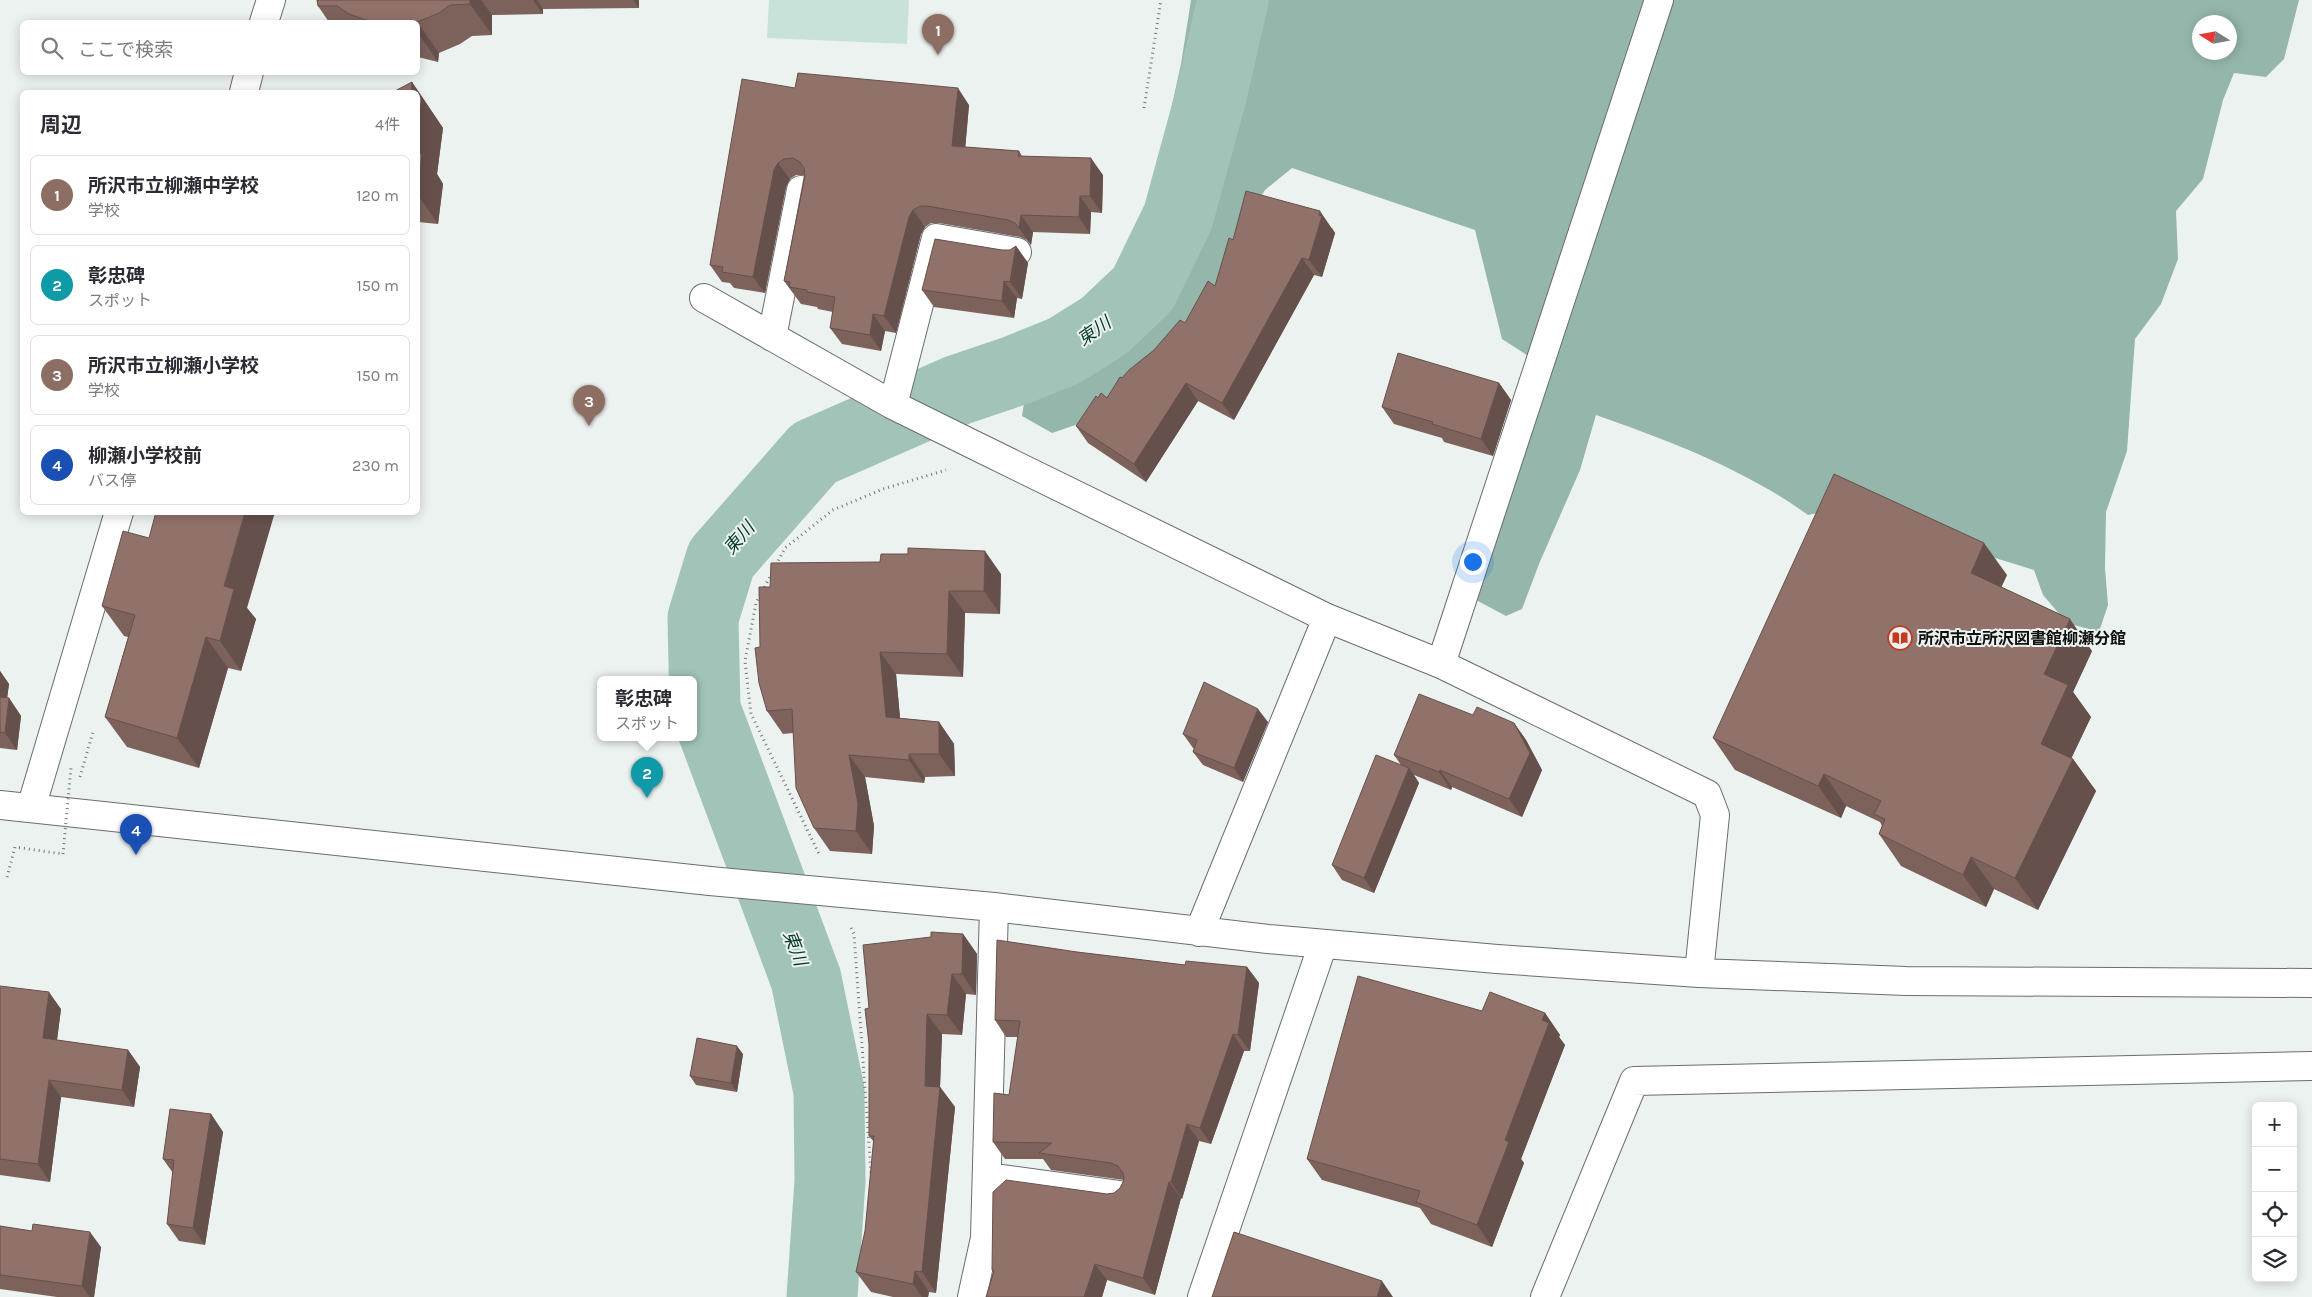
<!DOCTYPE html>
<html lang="ja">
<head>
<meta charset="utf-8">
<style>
	:root { --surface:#fff; --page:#f2f2f3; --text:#2b2b33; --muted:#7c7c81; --line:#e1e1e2; --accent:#2563eb }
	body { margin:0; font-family:Karla,"Noto Sans JP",sans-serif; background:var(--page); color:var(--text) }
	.controls { position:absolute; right:15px; bottom:15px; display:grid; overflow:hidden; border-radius:8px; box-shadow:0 2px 12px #0003 }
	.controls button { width:45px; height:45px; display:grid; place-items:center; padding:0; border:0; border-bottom:1px solid var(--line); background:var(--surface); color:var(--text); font:25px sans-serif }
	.compass { position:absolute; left:2192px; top:15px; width:45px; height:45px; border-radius:50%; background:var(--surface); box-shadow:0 2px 12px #0003; rotate:281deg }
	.you { position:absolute; left:1472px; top:561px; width:18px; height:18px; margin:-12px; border:4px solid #fff; border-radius:50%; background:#1a73e8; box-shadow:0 0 0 8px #1a73e833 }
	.badge { display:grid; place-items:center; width:32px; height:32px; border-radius:50%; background:var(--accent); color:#fff; font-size:16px; font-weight:700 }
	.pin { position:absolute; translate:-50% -41px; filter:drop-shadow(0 1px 2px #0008) }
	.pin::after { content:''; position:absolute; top:26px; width:18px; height:15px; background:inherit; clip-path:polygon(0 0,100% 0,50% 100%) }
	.popup { position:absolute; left:597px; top:676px; width:100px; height:65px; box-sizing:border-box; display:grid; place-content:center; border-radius:8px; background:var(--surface); filter:drop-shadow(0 1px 4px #0005); font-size:16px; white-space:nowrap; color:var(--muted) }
	.popup b { font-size:19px; color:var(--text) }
	.popup::after { content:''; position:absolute; left:50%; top:100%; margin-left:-10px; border:10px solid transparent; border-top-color:var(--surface) }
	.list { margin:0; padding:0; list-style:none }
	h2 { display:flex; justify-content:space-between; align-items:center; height:65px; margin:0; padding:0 20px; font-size:21px }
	h2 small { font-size:16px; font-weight:400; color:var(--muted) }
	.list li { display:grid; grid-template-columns:32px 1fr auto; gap:15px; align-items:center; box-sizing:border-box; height:80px; margin:0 10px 10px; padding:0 10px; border:1px solid var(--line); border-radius:8px }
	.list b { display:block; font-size:19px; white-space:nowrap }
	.list p { margin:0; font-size:16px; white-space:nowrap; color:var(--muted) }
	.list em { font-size:16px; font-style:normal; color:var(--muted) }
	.icon { flex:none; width:28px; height:28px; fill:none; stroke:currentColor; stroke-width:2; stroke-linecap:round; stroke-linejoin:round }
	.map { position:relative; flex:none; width:2312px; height:1297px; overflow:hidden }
	.search { position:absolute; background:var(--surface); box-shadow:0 2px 12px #0003; left:20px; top:20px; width:400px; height:55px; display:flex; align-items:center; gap:12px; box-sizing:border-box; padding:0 18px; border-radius:8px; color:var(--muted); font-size:19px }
	.panel { position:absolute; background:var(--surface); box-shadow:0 2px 12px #0003; left:20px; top:90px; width:400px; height:425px; border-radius:8px }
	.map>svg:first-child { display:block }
	.green { fill:#c9e2d9 }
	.forest { fill:#95b7ab; fill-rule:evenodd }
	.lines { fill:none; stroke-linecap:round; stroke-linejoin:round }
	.river { stroke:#a2c4b8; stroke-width:71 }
	.minor-casing { stroke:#696d6c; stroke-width:30 }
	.path { stroke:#737775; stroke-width:3; stroke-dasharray:1 4; stroke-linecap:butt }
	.minor { stroke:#fff; stroke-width:28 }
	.path-bridge { stroke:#737775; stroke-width:3; stroke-dasharray:1 4; stroke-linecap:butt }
	.wall { fill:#7d625c }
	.shaded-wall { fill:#66504b }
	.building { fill:#91726b; stroke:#66504b }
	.labels { text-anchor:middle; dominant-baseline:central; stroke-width:4; stroke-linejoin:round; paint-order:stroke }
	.poi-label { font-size:16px; font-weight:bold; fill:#0e100f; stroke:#ecf2f0; text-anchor:start }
	.water-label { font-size:18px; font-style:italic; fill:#05392c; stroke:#ecf2f0 }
</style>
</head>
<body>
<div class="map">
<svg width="2312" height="1297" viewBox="0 0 2312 1297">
	<rect width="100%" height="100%" fill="#ecf2f0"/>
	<path class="green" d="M769,0H909L907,44L767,38Z"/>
	<path class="forest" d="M1191,0H2299L2284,59L2266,77L2234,73L2223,100L2203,179L2176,211L2178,259L2161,304L2135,339L2127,451L2106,512L2105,568L2108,605L2099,632L2067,623L2043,595L2034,570L1837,509L1808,515C1744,469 1670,441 1596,415L1580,470L1539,564L1522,609L1506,616L1476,600L1550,370L1502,339L1475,230L1292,168L1265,190L1250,215L1204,314L1087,421L1052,433L1022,416L1028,377L1058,338L1103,305L1136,269L1181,64ZM2200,22H2230V52H2200Z"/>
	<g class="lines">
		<path class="river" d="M822,1297L830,1181L829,1091L806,979L705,709L703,618L721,559L814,453L958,390L1017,370L1064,351L1104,326L1143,289L1178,217L1211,96L1233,0"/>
		<g class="minor-casing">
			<path id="minor" d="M264,22L271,0
				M244,92L249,72
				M704,298L893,405L974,445L1327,618L1441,664L1707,794L1715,815L1699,973
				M772,337L801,190
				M893,405L936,238L1017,252
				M1441,664L1659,0
				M0,805L710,881L994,907L1268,939L1497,959L1699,973L1906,981L2312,983
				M31,808L119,512
				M1199,932L1327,618
				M987,1177L1120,1195
				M972,1297L985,1238L994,907
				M1202,1297L1323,944
				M1545,1297L1634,1081L2312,1066"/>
		</g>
		<path class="path" d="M1144,108L1161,0
			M776,565L785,548L833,510L883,489L946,470
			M772,573L756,603L745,661L751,714L820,856
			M80,777L93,732H90
			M7,877L15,847L63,854
			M851,928L854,934L871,1173"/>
		<use href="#minor" class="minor"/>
		<path class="path-bridge" d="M63,854L71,768"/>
	</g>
	<path class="wall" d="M317,0H639V8L543,9V14L492,15V35L472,36L460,44L439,53L438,62L418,57V22H329L318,6Z
		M412,82L443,128L437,174L443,184L438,224L418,222V92Z
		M795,88L969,105L965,147L1019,151L1022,156L1103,175L1102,213L1091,212L1090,234L1033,232L1031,245L1027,240L1020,237L939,223H931L925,227L921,234L896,333L885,331L881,351L842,344L830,328L833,312L818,309L817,307L801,304L784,281L804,175H796L790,179L786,187L765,293L734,288L730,283L722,282L710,265Z
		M1332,228L1335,233L1322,277L1314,275L1234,420L1198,401L1146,482L1088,443L1076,426L1098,398H1107L1122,378L1185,323L1215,286L1233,240Z
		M1016,246L1028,263L1022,299L1017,298L1014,318L934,307L922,290L1002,250H1010Z
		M1499,383L1511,400L1493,456L1444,442L1442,438L1394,424L1382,407Z
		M149,538L247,608L256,619L241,671L228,668L199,768L127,747L105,717L128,637L124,636L102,606Z
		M1001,574L1000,614L965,613L963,677L896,674L900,718L939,722L954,744L955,776L925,777L924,783L865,777L874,826L872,854L830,851L814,828L793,733L783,734L767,711L760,647L770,587Z
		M2007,575L2001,587L2092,651L2073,692L2091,717L2071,758L2073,759L2096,791L2038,910L1994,889L1986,907L1901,866L1879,834L1882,826L1880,822L1846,806L1841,818L1735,770L1713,738Z
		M0,671L9,684L7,698H9L21,716L17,750L0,748Z
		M1473,715L1514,723L1526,740L1542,770L1522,817L1452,787L1451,790L1414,775L1419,783L1374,893L1342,880L1332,865L1401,765L1394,755Z
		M1268,722L1243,782L1203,765L1193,752L1194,748H1193L1183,734Z
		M963,934L977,954L976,995L966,994L962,1035L942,1034L940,1087L955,1107L936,1293L929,1292L928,1297H893L871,1292L856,1272L865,1231L874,1142L869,1136V1008Z
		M1077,952L1185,965L1247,967L1259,983L1250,1051H1244L1211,1144L1199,1141L1182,1199L1181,1198L1155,1295L1107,1280L1102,1297H986L993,1272L992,1270L1107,1194L1114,1193L1120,1188L1124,1180L1051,1170L1043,1159H1005L993,1142L1009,1095L1018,1037H1006L995,1020Z
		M0,986L61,1009L57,1040L128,1050L140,1067L134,1107L61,1097L50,1182L0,1175Z
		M1482,1011L1545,1013L1560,1035L1559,1037L1565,1045L1521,1159L1524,1163L1492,1247L1431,1224L1420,1208L1322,1180L1307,1159Z
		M743,1054L737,1092L696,1085L690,1076Z
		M211,1114L223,1132L205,1245L179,1241L167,1224L173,1173L163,1159Z
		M0,1226L101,1247L94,1297H57L0,1289Z"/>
	<path class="shaded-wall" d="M470,0H481L492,15V35L470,4Z
		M533,0H537L543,9V14Z
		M633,0H639V8Z
		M417,22L439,53L438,62L418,33Z
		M412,82L443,128L437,174L443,184L438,224L418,195V92H411Z
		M958,88L969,105L964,163L952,146Z
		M1091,158L1103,175L1102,213L1090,196Z
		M778,163L790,179L786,187L765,293L753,277L774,170Z
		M1080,196L1091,212L1090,234L1079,217Z
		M913,210L925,227L921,234L896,333L884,316L909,217Z
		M1320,211L1335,233L1322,277L1309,260Z
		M1021,215L1033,232L1031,245L1019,228Z
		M1016,246L1028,263L1022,299L1010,282Z
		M1302,258L1314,275L1234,420L1222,403Z
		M1004,281L1017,298L1014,318L1002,301Z
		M873,314L885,331L881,351L870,335Z
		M1186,383L1198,401L1146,482L1134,464Z
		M1499,383L1511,400L1493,456L1481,439Z
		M245,512H275L247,608L256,619L241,671L220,641L224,586Z
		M1984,543L2007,575L1993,605L1971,573Z
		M985,551L1001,574L1000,614L984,591Z
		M949,591L965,613L963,677L947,654Z
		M2070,619L2092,651L2073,692L2091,717L2063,776L2041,744L2044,674Z
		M206,637L228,668L199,768L177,738Z
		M880,652L896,674L902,740L886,717Z
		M0,671L9,684L5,714L0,706Z
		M9,698L21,716L17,750L5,733Z
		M1258,709L1268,722L1243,782L1234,768Z
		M939,722L954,744L955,776L939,754Z
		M1514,723L1526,740L1542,770L1522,817L1509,799Z
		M909,754L925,777L924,783L909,760Z
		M849,755L865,777L874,826L872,854L856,831Z
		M2073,759L2096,791L2038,910L2015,878Z
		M1409,768L1419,783L1374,893L1364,878Z
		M1440,770L1452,787L1451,790L1439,772Z
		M1824,774L1846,806L1841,818L1818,786Z
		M1971,857L1994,889L1986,907L1963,875Z
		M963,934L977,954L976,995L962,974Z
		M1247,967L1259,983L1250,1051L1238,1035Z
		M952,974L966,994L962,1035L947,1015Z
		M49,992L61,1009L55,1055L43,1038Z
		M1545,1013L1560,1035L1559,1037L1565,1045L1521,1159L1524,1163L1492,1247L1477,1225L1505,1140Z
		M927,1014L942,1034L940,1087L955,1107L936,1293L922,1272Z
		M1233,1034L1244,1051L1211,1144L1200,1128Z
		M737,1046L743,1054L737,1092L731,1083Z
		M128,1050L140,1067L134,1107L122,1090Z
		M49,1080L61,1097L50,1182L38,1164Z
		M211,1114L223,1132L205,1245L193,1228Z
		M1187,1124L1199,1141L1182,1199L1171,1182Z
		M1169,1182L1181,1198L1155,1295L1143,1278Z
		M90,1232L101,1247L94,1297H90L82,1286Z
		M1095,1264L1107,1280L1102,1297H1084Z
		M915,1271L929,1292L928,1297H922L913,1284Z
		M1382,1281L1393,1297H1377Z"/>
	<path class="building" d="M317,0H470V4L450,5L439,13L417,22H379L366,20L349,14L337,6H318Z
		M798,73L958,88L952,146L1019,151L1018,156L1091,158L1090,196H1080L1079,217L1021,215L1019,228L1015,223L1008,220L927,206H920L913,210L909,217L884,316L873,314L870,335L830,328L835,297L807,292V290L789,287L790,282L784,281L805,176L804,168L800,162L793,158L784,159L778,163L774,170L753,277L722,272L723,267L710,265L742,79L795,88Z
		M412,82L411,92H393Z
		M418,97H422L418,128Z
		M418,153L422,154L418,187Z
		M1246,191L1320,211L1319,215L1322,216L1309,260L1302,258L1222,403L1186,383L1134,464L1076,426L1096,396L1098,398L1101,393L1107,398L1120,377L1122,378L1129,370L1154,350L1180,320L1185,323L1208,281L1215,286L1229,238L1233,240Z
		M935,239L1002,250H1010L1016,246L1010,282L1004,281L1002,301L922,290Z
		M1398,353L1499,383L1481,439L1432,424L1433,422L1382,407Z
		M1834,474L1984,543L1971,573L2070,619L2044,674L2068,685L2041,744L2073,759L2015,878L1971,857L1963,875L1879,834L1885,819L1874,814L1881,801L1824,774L1818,786L1713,738Z
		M156,512H245L224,586L234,589L220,641L206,637L177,738L105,717L135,615L102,606L123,531L149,538Z
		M908,548L985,551L984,591H949L947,654L880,652L886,717L939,722V754H909V760L849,755L858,804L856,831L814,828L796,788L792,709L767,711L759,683L755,648L760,647L759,587H770L771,563L880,562L881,554H908Z
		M1204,682L1258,709L1234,768L1193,752L1197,740L1183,734Z
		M1419,694L1473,715L1477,707L1514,723L1530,753L1509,799L1440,770L1439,772L1394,755Z
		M0,697L9,698L5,733L0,732Z
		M1376,755L1409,768L1364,878L1332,865Z
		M931,932L963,934L962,974H952L947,1015L927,1014L925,1086L940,1087L922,1272L915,1271L913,1284L856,1272L865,1231L874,1136H869V1044L865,1009L869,1008L863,945L931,937Z
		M997,940L1077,952L1185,965L1186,961L1247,967L1238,1035L1233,1034L1200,1128L1187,1124L1171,1182H1169L1143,1278L1095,1264L1084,1297H986L994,1271L992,1270L993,1192L1006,1180L1107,1194L1114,1193L1120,1188L1124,1180L1123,1173L1118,1166L1111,1163L1039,1153L1052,1143L993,1142L994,1093L1009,1095L1020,1021L995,1020Z
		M1358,976L1482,1011L1490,992L1545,1013L1542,1020L1549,1023L1505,1140L1509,1142L1477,1225L1416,1202L1420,1191L1307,1159Z
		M0,986L49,992L43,1038L128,1050L122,1090L49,1080L38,1164L0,1159Z
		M697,1038L737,1046L731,1083L690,1076Z
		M170,1109L211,1114L193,1228L167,1224L174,1160L163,1159Z
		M33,1224L90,1232L82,1286L0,1275V1226L32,1231Z
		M1234,1232L1382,1281L1377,1297H1212Z"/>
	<defs>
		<g id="library-ring" transform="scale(1.25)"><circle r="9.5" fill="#ecf2f0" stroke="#c53a1f" stroke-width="1.5"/><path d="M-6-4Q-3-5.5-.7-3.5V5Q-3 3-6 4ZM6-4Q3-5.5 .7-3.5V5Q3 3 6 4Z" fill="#c53a1f"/></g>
	</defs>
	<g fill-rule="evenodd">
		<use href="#library-ring" x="1900" y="638"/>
	</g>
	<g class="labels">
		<g class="poi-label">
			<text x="1918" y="638">所沢市立所沢図書館柳瀬分館</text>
		</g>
		<g class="water-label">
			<text transform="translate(1094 331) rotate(-35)">東川</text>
			<text transform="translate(739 538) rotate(-49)">東川</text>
			<text transform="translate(795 948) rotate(69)">東川</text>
		</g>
	</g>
</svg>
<div class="controls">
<button>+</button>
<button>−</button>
<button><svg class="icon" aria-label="locate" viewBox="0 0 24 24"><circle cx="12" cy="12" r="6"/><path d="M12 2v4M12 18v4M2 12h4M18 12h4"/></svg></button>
<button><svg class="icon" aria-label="layers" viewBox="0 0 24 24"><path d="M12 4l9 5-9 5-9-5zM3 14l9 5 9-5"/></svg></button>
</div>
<svg class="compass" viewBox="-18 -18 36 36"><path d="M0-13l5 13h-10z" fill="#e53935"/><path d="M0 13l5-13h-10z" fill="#7c7c81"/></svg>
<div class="you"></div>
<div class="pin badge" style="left:938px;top:55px;background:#8d6e63">1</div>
<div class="pin badge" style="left:647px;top:798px;background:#0f9aa8">2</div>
<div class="popup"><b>彰忠碑</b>スポット</div>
<div class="pin badge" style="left:589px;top:426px;background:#8d6e63">3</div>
<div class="pin badge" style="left:136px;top:855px;background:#1a4fb4">4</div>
<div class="search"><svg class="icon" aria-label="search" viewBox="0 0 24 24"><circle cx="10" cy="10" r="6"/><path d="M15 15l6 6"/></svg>ここで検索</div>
<section class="panel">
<h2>周辺<small>4件</small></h2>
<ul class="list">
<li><span class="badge" style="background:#8d6e63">1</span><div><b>所沢市立柳瀬中学校</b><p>学校</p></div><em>120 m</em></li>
<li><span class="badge" style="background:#0f9aa8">2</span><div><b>彰忠碑</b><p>スポット</p></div><em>150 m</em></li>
<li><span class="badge" style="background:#8d6e63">3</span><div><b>所沢市立柳瀬小学校</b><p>学校</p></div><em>150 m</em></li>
<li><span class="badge" style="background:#1a4fb4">4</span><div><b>柳瀬小学校前</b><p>バス停</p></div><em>230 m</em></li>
</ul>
</section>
</div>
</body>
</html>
